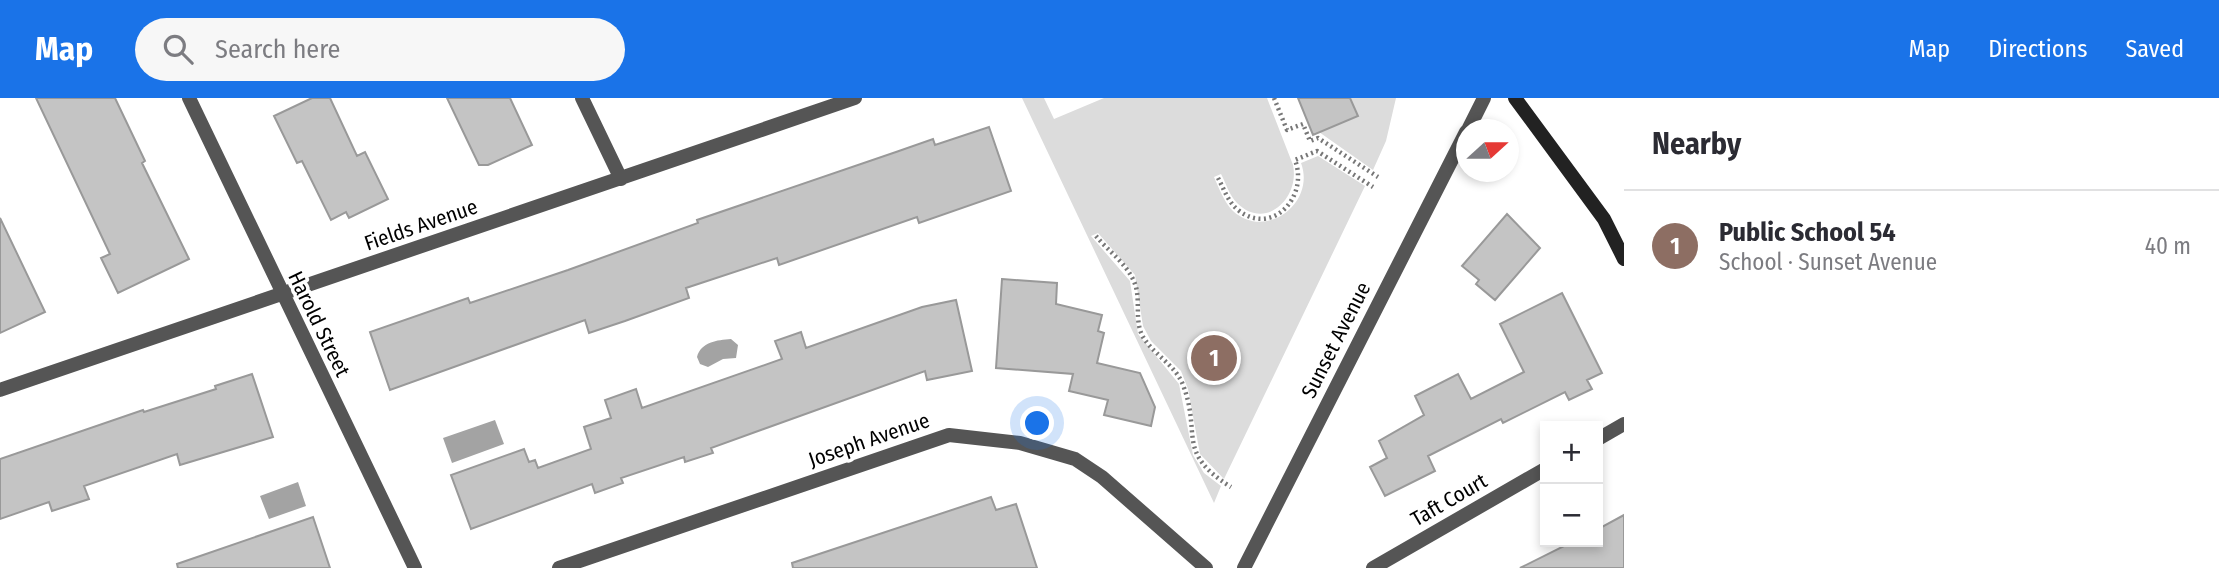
<!DOCTYPE html>
<html lang="en">
<head>
<meta charset="utf-8">
<style>
	:root { --surface:#fff; --page:#f7f7f7; --text:#2b2b33; --muted:#7c7c81; --line:#e1e1e2; --accent:#1a73e8 }
	body { margin:0; font-family:"Fira Sans Condensed",sans-serif; background:var(--page); color:var(--text) }
	.controls { position:absolute; right:21px; bottom:21px; display:grid; overflow:hidden; border-radius:0px; box-shadow:0 4px 10px #0003 }
	.controls button { width:63px; height:63px; display:grid; place-items:center; padding:0; border:0; border-bottom:2px solid var(--line); background:var(--surface); color:var(--text); font:35px sans-serif }
	.compass { position:absolute; left:1456px; top:21px; width:63px; height:63px; border-radius:50%; background:var(--surface); box-shadow:0 4px 10px #0003; rotate:69deg }
	.you { position:absolute; left:1038px; top:326px; width:24px; height:24px; margin:-18px; border:5px solid #fff; border-radius:50%; background:#1a73e8; box-shadow:0 0 0 10px #1a73e833 }
	.badge { display:grid; place-items:center; width:46px; height:46px; border-radius:50%; background:var(--accent); color:#fff; font-size:23px; font-weight:700 }
	.pin { position:absolute; translate:-50% -50%; border:4px solid #fff; box-shadow:0 2px 7px #0006 }
	.list { margin:0; padding:0; list-style:none }
	h2 { display:flex; justify-content:space-between; align-items:center; height:91px; margin:0; padding:0 28px; font-size:30px }
	h2 small { font-size:23px; font-weight:400; color:var(--muted) }
	.list li { display:grid; grid-template-columns:46px 1fr auto; gap:21px; align-items:center; box-sizing:border-box; height:112px; padding:0 28px; border-top:2px solid var(--line) }
	.list b { display:block; font-size:26px; white-space:nowrap }
	.list p { margin:0; font-size:23px; white-space:nowrap; color:var(--muted) }
	.list em { font-size:23px; font-style:normal; color:var(--muted) }
	.icon { flex:none; width:38px; height:38px; fill:none; stroke:currentColor; stroke-width:2; stroke-linecap:round; stroke-linejoin:round }
	.map { position:relative; flex:none; width:1624px; height:470px; overflow:hidden }
	header { display:flex; align-items:center; gap:42px; box-sizing:border-box; height:98px; padding:0 35px; background:var(--accent); color:#fff }
	header strong { font-size:33px }
	nav { display:flex; gap:38px; margin-inline-start:auto; font-size:24px }
	.search { width:490px; height:63px; background:var(--page); display:flex; align-items:center; gap:18px; box-sizing:border-box; padding:0 24px; border-radius:38px; color:var(--muted); font-size:26px }
	main { display:flex }
	aside { flex:1; background:var(--surface) }
	.map>svg:first-child { display:block }
	.green { fill:#dcdcdc }
	.water { fill:#a3a3a3 }
	.building { fill:#c4c4c4; stroke:#999; stroke-width:2 }
	.lines { fill:none; stroke-linecap:round; stroke-linejoin:round }
	.path { stroke:#777; stroke-width:4.5; stroke-dasharray:2 3.5; stroke-linecap:butt }
	.street { stroke:#555; stroke-width:14 }
	.secondary { stroke:#222; stroke-width:14 }
	.labels { text-anchor:middle; dominant-baseline:central; stroke-width:7; stroke-linejoin:round; paint-order:stroke }
	.street-label { font-size:21px; fill:#000; stroke:#fff }
</style>
</head>
<body>
<header>
<strong>Map</strong>
<div class="search"><svg class="icon" aria-label="search" viewBox="0 0 24 24"><circle cx="10" cy="10" r="6"/><path d="M15 15l6 6"/></svg>Search here</div>
<nav><a>Map</a><a>Directions</a><a>Saved</a></nav>
</header>
<main>
<div class="map">
<svg width="1624" height="470" viewBox="0 0 1624 470">
	<rect width="100%" height="100%" fill="#fff"/>
	<path class="green" d="M1022,0H1044L1054,21L1104,0H1267L1293,67C1300,101 1265,133 1237,105C1229,97 1226,85 1221,76L1214,79C1219,90 1224,104 1233,113C1266,143 1316,105 1301,65L1318,58L1365,88L1224,381L1200,356L1188,291L1181,273L1151,243L1143,228L1135,177L1098,135L1091,138L1130,183L1138,236L1179,286L1193,357L1204,375L1221,388L1214,405Z
		M1350,0H1396L1386,43L1373,72L1319,34Z"/>
	<path class="water" d="M731,241L738,247L736,260L723,261L708,269L700,266L697,259C701,244 717,242 731,241Z
		M495,322L504,346L452,365L443,340Z
		M298,384L306,408L269,421L260,398Z"/>
	<path class="building" d="M36,0H115L145,63L142,65L189,161L118,195L101,160L110,156Z
		M312,0H330L357,58L365,54L388,101L349,120L346,114L331,122L302,63L297,65L274,18Z
		M447,0H510L532,47L488,67H479Z
		M1298,0H1350L1358,18L1313,37Z
		M989,29L1011,93L919,125L917,119L779,167L777,160L686,190L689,200L625,223L589,235L585,222L390,292L370,234L468,200L470,205L568,172L698,125L697,122L896,54L933,41L935,47Z
		M1507,116L1540,150L1495,202L1476,186L1479,182L1462,168Z
		M0,120L45,214L0,235Z
		M1002,181L1057,185L1056,206L1102,217L1098,233L1104,235L1097,265L1140,275L1155,309L1151,328L1104,317L1108,302L1069,293L1073,276L996,270Z
		M1562,195L1602,275L1587,282L1592,291L1569,302L1565,294L1503,325L1501,321L1428,358L1435,373L1385,398L1370,369L1387,360L1379,343L1424,317L1415,298L1458,276L1471,301L1524,274L1500,226Z
		M956,202L972,273L927,282L925,273L711,350L713,355L685,364L684,359L621,380L623,385L595,395L592,386L471,431L451,377L524,351L529,364L535,362L538,370L591,351L584,329L611,320L605,302L636,291L642,310L782,261L775,243L801,234L806,250L922,209Z
		M252,276L273,339L180,367L177,356L84,388L89,401L52,413L49,404L0,421V361L143,312L144,314L216,291L215,288Z
		M991,399L996,412L1016,406L1037,470H793L792,465Z
		M1624,417V470H1520L1572,444H1598V431Z
		M313,419L330,470H178L177,466Z"/>
	<g class="lines">
		<path class="path" d="M1274,0L1287,32L1303,26L1310,43L1318,40L1378,79
			M1218,80C1224,91 1228,104 1238,112C1272,139 1309,99 1295,62L1317,53L1373,89
			M1096,138C1109,154 1130,168 1136,189C1140,205 1135,222 1142,237C1152,256 1175,266 1183,287C1202,336 1175,354 1231,389"/>
		<path class="street" d="M189,0L415,470
			M582,0L621,81
			M1468,32L1484,0
			M0,292L855,0
			M1598,341L1624,326
			M559,470L949,337L1020,345L1075,361L1102,379L1206,470
			M1244,470L1466,34
			M1373,470L1545,371"/>
		<path class="secondary" d="M1515,0L1604,121L1624,161"/>
	</g>
	<g class="labels">
		<g class="street-label">
			<text transform="translate(421 127) rotate(-19)">Fields Avenue</text>
			<text transform="translate(319 226) rotate(64)">Harold Street</text>
			<text transform="translate(1336 242) rotate(-63)">Sunset Avenue</text>
			<text transform="translate(869 342) rotate(-19)">Joseph Avenue</text>
			<text transform="translate(1449 402) rotate(-30)">Taft Court</text>
		</g>
	</g>
</svg>
<div class="controls">
<button>+</button>
<button>−</button>
</div>
<svg class="compass" viewBox="-18 -18 36 36"><path d="M0-13l5 13h-10z" fill="#e53935"/><path d="M0 13l5-13h-10z" fill="#7c7c81"/></svg>
<div class="you"></div>
<div class="pin badge" style="left:1214px;top:260px;background:#8d6e63">1</div>
</div>
<aside>
<h2>Nearby<small></small></h2>
<ul class="list">
<li><span class="badge" style="background:#8d6e63">1</span><div><b>Public School 54</b><p>School · Sunset Avenue</p></div><em>40 m</em></li>
</ul>
</aside>
</main>
</body>
</html>
